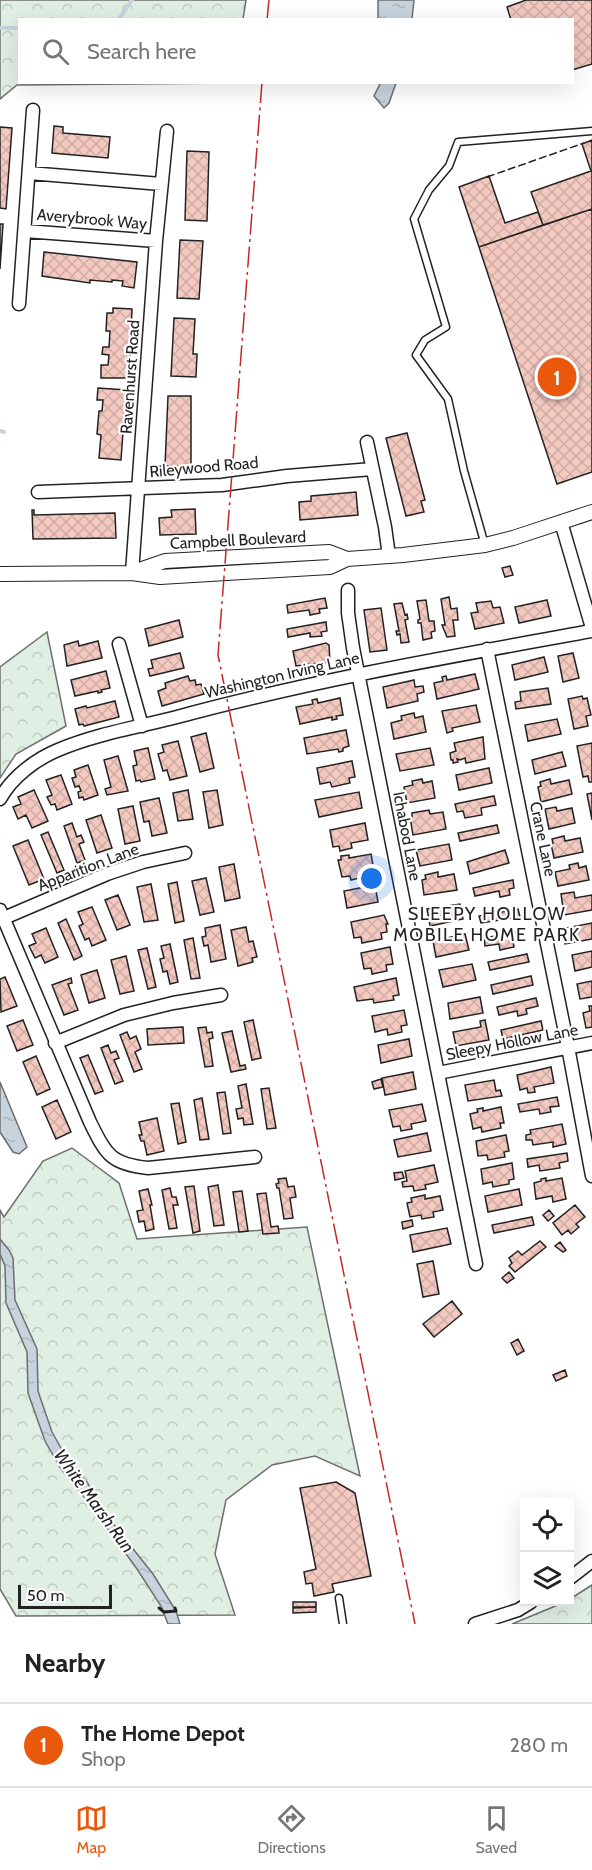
<!DOCTYPE html>
<html lang="en">
<head>
<meta charset="utf-8">
<style>
	:root { --surface:#fff; --page:#f6f6f6; --text:#222; --muted:#767676; --line:#e0e0e0; --accent:#ea580c }
	body { margin:0; font-family:Cabin,sans-serif; background:var(--page); color:var(--text) }
	.controls { position:absolute; right:18px; bottom:18px; display:grid; overflow:hidden; border-radius:0px; box-shadow:0 6px 24px #0002 }
	.controls button { width:54px; height:54px; display:grid; place-items:center; padding:0; border:0; border-bottom:2px solid var(--line); background:var(--surface); color:var(--text); font:30px sans-serif }
	.scale { position:absolute; left:18px; bottom:15px; width:94px; box-sizing:border-box; padding-left:6px; border:3px solid #222; border-top:0; font-size:16px; line-height:21px; white-space:nowrap; color:#222; -webkit-text-stroke:4px #fff; paint-order:stroke }
	.you { position:absolute; left:372px; top:879px; width:21px; height:21px; margin:-15px; border:4px solid #fff; border-radius:50%; background:#1a73e8; box-shadow:0 0 0 9px #1a73e833 }
	.badge { display:grid; place-items:center; width:39px; height:39px; border-radius:50%; background:var(--accent); color:#fff; font-size:20px; font-weight:700 }
	.pin { position:absolute; translate:-50% -50%; border:3px solid #fff; box-shadow:0 2px 6px #0006 }
	.list { margin:0; padding:0; list-style:none }
	h2 { display:flex; justify-content:space-between; align-items:center; height:78px; margin:0; padding:0 24px; font-size:26px }
	h2 small { font-size:20px; font-weight:400; color:var(--muted) }
	.list li { display:grid; grid-template-columns:39px 1fr auto; gap:18px; align-items:center; box-sizing:border-box; height:84px; padding:0 24px; border-top:2px solid var(--line) }
	.list b { display:block; font-size:22px; white-space:nowrap }
	.list p { margin:0; font-size:20px; white-space:nowrap; color:var(--muted) }
	.list em { font-size:20px; font-style:normal; color:var(--muted) }
	.icon { flex:none; width:33px; height:33px; fill:none; stroke:currentColor; stroke-width:2; stroke-linecap:round; stroke-linejoin:round }
	.map { position:relative; flex:none; width:592px; height:1624px; overflow:hidden }
	.search { position:absolute; background:var(--surface); box-shadow:0 6px 24px #0002; left:18px; right:18px; top:18px; height:66px; display:flex; align-items:center; gap:15px; box-sizing:border-box; padding:0 21px; border-radius:0px; color:var(--muted); font-size:22px }
	.sheet { height:162px; background:var(--surface) }
	nav { display:flex; justify-content:space-around; align-items:center; box-sizing:border-box; height:84px; border-top:2px solid var(--line); background:var(--surface); font-size:16px; color:var(--muted) }
	nav a { display:grid; justify-items:center; gap:3px }
	nav .on { color:var(--accent) }
	.map>svg:first-child { display:block }
	.forest { fill:url(#forest-crowns); stroke:#6f6f6f; stroke-width:1.5 }
	.water { fill:url(#water-ripples); stroke:#6f6f6f; stroke-width:1.5 }
	.lines { fill:none; stroke-linecap:round; stroke-linejoin:round }
	.stream { stroke:#c7d3dd; stroke-width:4 }
	.building { fill:url(#building-cross-hatch); stroke:#222; stroke-width:1.5 }
	.service-casing { stroke:#222; stroke-width:9 }
	.minor-casing { stroke:#222; stroke-width:15 }
	.tertiary-casing { stroke:#222; stroke-width:16 }
	.service { stroke:#fff; stroke-width:6 }
	.minor { stroke:#fff; stroke-width:12 }
	.tertiary { stroke:#fff; stroke-width:14 }
	.fence { stroke:#222; stroke-width:1.5; stroke-dasharray:8 3; stroke-linecap:butt }
	.wall { stroke:#222; stroke-width:3 }
	.power { stroke:#c62828; stroke-width:1.5; stroke-dasharray:21 4.5 3 4.5; stroke-linecap:butt }
	.labels { text-anchor:middle; dominant-baseline:central; stroke-width:4.5; stroke-linejoin:round; paint-order:stroke }
	.street-label { font-size:16px; fill:#222; stroke:#fff }
	.neighbourhood-label { font-size:18px; letter-spacing:1.5px; fill:#222; stroke:#fff }
	.water-label { font-size:18px; font-style:italic; fill:#222; stroke:#fff }
</style>
</head>
<body>
<div class="map">
<svg width="592" height="1624" viewBox="0 0 592 1624">
	<defs>
		<pattern id="forest-crowns" width="20" height="18" patternUnits="userSpaceOnUse" patternTransform="scale(1.5)"><rect width="20" height="18" fill="#e0efe3"/><path d="M2 6a3 3 0 1 1 6 0M12 15a3 3 0 1 1 6 0" fill="none" stroke="#c0cdc2"/></pattern>
		<pattern id="water-ripples" width="26" height="14" patternUnits="userSpaceOnUse" patternTransform="scale(1.5)"><rect width="26" height="14" fill="#c7d3dd"/><path d="M2 4q2-2 4 0t4 0M15 11q2-2 4 0t4 0" fill="none" stroke="#abb5bd"/></pattern>
		<pattern id="building-cross-hatch" width="8" height="8" patternUnits="userSpaceOnUse" patternTransform="scale(1.5)"><rect width="8" height="8" fill="#f3c9c0"/><path d="M0 0l8 8M0 8l8-8" fill="none" stroke="#d0aca5"/></pattern>
	</defs>
	<rect width="100%" height="100%" fill="#fff"/>
	<path class="forest" d="M0,0H246L243,19L20,20V82L236,83L17,85L0,99Z
		M47,632L66,726L16,754L0,778V667Z
		M72,1148L119,1183L137,1239L307,1227L360,1476L315,1456L272,1465L226,1500L215,1554L235,1615L16,1616L0,1589V1210L4,1217L43,1161Z
		M592,1585V1624H512L565,1602H570V1599Z"/>
	<path class="water" d="M378,0H414L412,19H378Z
		M381,82L396,83L389,103L384,108L374,96Z
		M0,1082L27,1147L19,1154L13,1152L0,1132Z
		M0,1239L9,1250L13,1258L15,1300L37,1349L38,1391L52,1432L71,1466L87,1482L103,1511L153,1574L176,1611L180,1624H168L161,1606L137,1569L86,1499L61,1469L45,1441L28,1393L27,1352L6,1303L5,1266L0,1254Z"/>
	<g class="lines">
		<path class="stream" d="M118,20L132,0
			M0,28H20
			M0,431L4,432"/>
	</g>
	<path class="building" d="M526,0H592V64L572,70V20H511L507,7Z
		M54,126L63,127V133L110,137L108,158L52,153Z
		M0,127L12,128L6,209L0,208Z
		M592,140V209L543,225L531,192L591,171L582,144Z
		M187,151L209,152L207,221L185,220Z
		M489,176L505,223L538,212L543,225L479,247L459,187Z
		M592,209V472L557,484L479,247Z
		M0,224H3L0,269Z
		M180,240L203,241L199,299L177,298Z
		M44,252L137,262L134,288L122,286L123,281L112,280V282L90,280V283L42,276Z
		M113,308L132,309L129,378H101V365H108L109,355L102,354L103,347H109L110,331H106L107,313H113Z
		M174,318L195,319L193,354H197L196,377L171,376Z
		M98,388L126,390L121,460L99,458L101,435L97,434L99,411H102L103,400H97Z
		M168,396H191V466H165Z
		M407,433L425,500L421,501L424,512L406,516L386,438Z
		M356,492L358,515L300,520L299,502L311,501V496Z
		M195,509L196,534L160,535L159,518L172,517L171,510Z
		M32,510H34V515L115,513L116,538L33,539Z
		M510,566L513,575L505,577L502,568Z
		M449,597L451,609L457,608L458,620H453L455,636L447,637L442,625H445L441,599Z
		M325,598L327,608L319,609L320,613L310,615L309,610L288,613L287,605Z
		M426,600L429,621H434L435,631L431,632L432,638L423,640L421,623H418V620L420,619L417,601Z
		M547,600L551,616L519,623L515,607Z
		M491,601L493,608L500,607L504,623L475,629L471,613L478,612L476,603Z
		M402,603L405,615L407,614L408,619L405,620L409,642L401,643L400,634L397,635L396,631H399L394,604Z
		M381,608L387,650L370,652L364,610Z
		M179,620L183,637L149,646L145,629Z
		M326,622L327,631L321,632L322,636L310,637V633L288,637L287,629Z
		M78,641L79,646L98,641L102,658L67,666L64,645Z
		M326,643L329,645L330,662L296,666L293,651Z
		M180,653L184,668L150,676L148,669L153,668L151,660Z
		M573,653L579,678L563,682L558,656Z
		M544,657L548,672L515,680L512,665Z
		M106,671L110,688L101,690L102,692L98,693V691L75,696L71,680Z
		M475,674L479,689L437,699L434,683L443,681L442,677L446,676L447,680Z
		M188,676L190,681L195,680L196,685L201,684L204,694L162,706L158,691L166,688L165,683Z
		M414,680L415,687L423,686L424,692L417,694L418,701L387,708L383,687Z
		M548,688L551,704L516,709L515,702L521,701L520,692Z
		M582,696L583,699L587,698L591,715L586,716L588,726L574,729L568,699Z
		M340,698L343,715L336,716L337,719L332,720V717L300,724L296,707L313,704L312,700L317,699L318,703Z
		M115,701L119,717L84,726L83,724L79,725L75,709L86,706L87,708Z
		M476,705L480,722L452,728L453,731L447,733L442,711Z
		M414,713L415,718L423,716L426,732L394,739L391,723L402,720L401,716Z
		M557,719L561,734L528,741L525,725Z
		M346,730L349,746L343,748V751L339,752L338,749L307,754L304,738Z
		M206,733L214,768L200,772L191,737Z
		M483,737L485,759L466,763L465,758L460,760L457,759L458,762L453,763V760H451L450,753L456,751L454,743Z
		M178,741L187,776L170,780L167,770L163,771L158,754L164,752L162,745Z
		M592,743V782H589L588,776L583,777L577,746Z
		M148,748L155,779L141,782L140,780L136,781L133,766L137,765L134,751Z
		M430,748L434,765L400,771L396,754Z
		M562,752L566,766L535,774L532,760Z
		M118,756L128,791L107,795L105,789L111,787L104,760Z
		M352,761L355,777L349,778L350,783L332,787L330,782L320,784L317,768Z
		M88,765L98,795L84,800L83,797L79,798L78,792L81,791L79,786L75,787L72,778L76,777L74,770Z
		M489,768L492,783L459,790L456,775Z
		M61,775L72,804L57,810L55,804L51,805L47,797L52,795L46,780Z
		M422,779L423,783L432,781L435,798L407,803L404,787L413,785L412,781Z
		M550,779L551,784L569,780L572,794L541,802L538,787L541,786L540,782Z
		M34,790L48,821L32,828L26,815L18,819L13,807L21,804L18,797Z
		M188,790L193,819L178,821L173,793Z
		M217,790L223,825L209,828L203,792Z
		M359,792L362,808L319,817L315,800Z
		M592,793V820L587,794Z
		M494,796L496,805L481,808L482,815L465,818L463,811L457,812L455,804Z
		M159,798L167,833L152,836L149,821L144,822L140,802Z
		M133,806L140,841L125,844L118,809Z
		M556,807L557,811L572,808L575,823L549,829L545,809Z
		M429,810L430,814L443,812L446,829L413,835L410,817H412V813Z
		M101,815L112,848L97,853L86,820Z
		M72,823L77,837L81,835L84,842L79,844L85,860L77,863L64,826Z
		M365,823L368,840L351,843L352,848L340,851L339,846L333,847L330,830Z
		M497,825L499,833L460,841L458,833Z
		M48,832L64,870L57,873L41,835Z
		M564,836L565,841L580,838L583,852L554,858L551,844L553,843L552,839Z
		M28,840L44,879L29,885L13,846Z
		M449,844L452,860L420,866L416,850Z
		M505,850L509,863L470,874L467,862Z
		M371,854L374,871L368,872V876L351,880L350,876L342,877L338,860H341V856L349,855V858Z
		M578,863L579,868L586,866L589,880L558,886L555,872L570,869L569,865Z
		M234,864L240,898L225,901L219,867Z
		M438,872V877L454,874L457,890L424,895L422,880L426,879L425,875Z
		M206,878L214,912L200,915L192,881Z
		M513,880L514,888L509,889L510,895L500,897L499,891L475,896L473,888Z
		M177,882L184,921L175,923L168,884Z
		M151,884L158,920L144,922L137,887Z
		M375,885L378,902L347,908L344,891Z
		M574,892L575,898L592,895V910L564,915L561,894Z
		M118,895L130,925L117,930L105,900Z
		M460,904L463,919L430,926L427,909Z
		M92,907L106,940L92,946L89,938L85,940L79,926L83,924L78,912Z
		M518,909L520,917L481,923L479,916Z
		M384,915L388,924H386L387,932L381,933L382,939L362,943L361,937L354,938L351,922Z
		M66,919L82,956L74,960L58,923Z
		M592,923V939L565,944L563,934H567L566,928Z
		M220,925L226,959L211,962L208,945L204,946L202,937L206,936L205,928Z
		M246,927L249,942L253,941L257,957L252,958L253,962L238,966L231,930Z
		M46,928L58,957L45,963L41,955L35,958L29,946L36,943L32,934Z
		M522,931L524,939L513,941L514,947L500,950L499,944L485,946L484,938Z
		M465,934L469,950L436,957L433,941Z
		M193,938L200,978L191,979L184,940Z
		M170,944L178,982L170,984L167,971L163,972L160,959L164,958L161,946Z
		M390,947L393,964L386,965L387,971L372,974L371,968L364,969L361,953Z
		M147,948L156,987L148,989L138,950Z
		M592,951V967L575,971L572,955Z
		M527,954L529,962L490,970L488,962Z
		M126,956L134,991L120,994L111,960Z
		M472,964L476,980L443,987L439,970Z
		M97,970L105,998L89,1003L81,975Z
		M531,976L533,985L493,994L491,985Z
		M5,977L17,1006L1,1012L0,979Z
		M71,978L72,983L68,984L78,1010L64,1015L52,985Z
		M396,978L399,995L393,996L394,1000L374,1003L373,999L357,1001L354,987Z
		M592,981V997L580,999L577,984Z
		M480,997L483,1013L450,1019L448,1003Z
		M536,998L538,1006L526,1009L527,1014L518,1016L517,1011L499,1015L497,1007Z
		M589,1006H592V1027L586,1028L583,1013L590,1011Z
		M404,1010L407,1025L401,1026L402,1032L388,1035L387,1029L375,1032L372,1016Z
		M23,1020L33,1045L17,1051L7,1026Z
		M253,1020L261,1058L252,1060L244,1022Z
		M485,1020L489,1040L456,1046L453,1032L481,1027L480,1021Z
		M541,1021L543,1030L503,1039L501,1030Z
		M183,1027L184,1043L148,1045L147,1029Z
		M206,1027L207,1033L212,1032L213,1038L209,1039L213,1066L205,1067L198,1028Z
		M232,1031L240,1066L245,1065L246,1069L231,1072L222,1033Z
		M127,1032L130,1039L136,1036L141,1049L135,1052L142,1069L134,1072L120,1035Z
		M409,1039L412,1056L381,1063L378,1045Z
		M108,1045L111,1053L116,1051L119,1058L114,1060L123,1081L115,1084L101,1048Z
		M88,1055L103,1091L95,1094L80,1058Z
		M36,1056L50,1089L37,1095L23,1062Z
		M551,1067L554,1083L534,1087L535,1092L528,1093L527,1088L520,1090L517,1075Z
		M413,1072L416,1089L385,1095L382,1078Z
		M381,1079L383,1087L374,1089L372,1082Z
		M494,1080L496,1091L500,1090L502,1096L468,1101L465,1085Z
		M246,1084L253,1124L244,1125L243,1118L238,1119L236,1109L242,1108L238,1086Z
		M269,1088L276,1128L267,1129L261,1089Z
		M225,1092L231,1133L223,1134L217,1093Z
		M557,1097L559,1106L550,1107L551,1112L540,1114L539,1109L520,1112L518,1104Z
		M202,1098L209,1139L200,1140L194,1100Z
		M57,1100L71,1132L56,1139L42,1107Z
		M179,1103L186,1142L178,1144L171,1104Z
		M422,1104L426,1121L411,1124L412,1129L401,1131L400,1126L393,1127L389,1110Z
		M501,1107L504,1123H500L501,1128L482,1132L481,1127L473,1129L470,1114L478,1112L477,1109L483,1108V1111Z
		M157,1118L164,1151L147,1155L144,1141H141L139,1135H142L139,1122Z
		M562,1124L566,1144L553,1147V1142L533,1145L532,1140H526V1135L531,1134L530,1130Z
		M427,1133L431,1151L398,1157L394,1140Z
		M506,1135L509,1151L504,1152L505,1157L488,1160L487,1155L478,1156L476,1141Z
		M567,1153L568,1161L559,1163L560,1168L540,1171L539,1165L528,1167L527,1159Z
		M512,1163L514,1179L509,1180V1184L493,1187L492,1182L483,1184L481,1169Z
		M434,1165L438,1182L425,1185L426,1189L414,1191L413,1186L403,1187L402,1182L407,1181L405,1171Z
		M402,1172L404,1178L395,1180L394,1173Z
		M286,1178L288,1187L294,1186L296,1197L290,1198L293,1218L284,1219L279,1188H277L276,1184L279,1183L278,1179Z
		M546,1178V1181L562,1178L566,1199L553,1202L552,1196L536,1199L534,1183L541,1181V1179Z
		M218,1185L224,1225L214,1226L208,1187Z
		M194,1186L200,1231L193,1233L185,1187Z
		M170,1188L172,1197H176L178,1205H173L177,1228L169,1229L162,1190Z
		M148,1189L152,1205H150L154,1229L146,1231L144,1221L139,1222L137,1211L143,1210L139,1191Z
		M519,1189L522,1205L488,1212L485,1196Z
		M242,1191L248,1231L239,1232L233,1192Z
		M266,1193L271,1227L278,1226L279,1233L263,1234L257,1194Z
		M425,1195V1199L440,1196L443,1210L433,1212L434,1217L422,1219L421,1215L410,1217L407,1203L412,1202L411,1198Z
		M575,1205L585,1217L576,1224L579,1227L571,1234L568,1230L562,1235L553,1223Z
		M549,1210L554,1216L548,1221L543,1215Z
		M532,1217L534,1225L494,1233L492,1225Z
		M412,1220L413,1226L403,1229L402,1222Z
		M447,1228L451,1244L413,1252L410,1235Z
		M540,1241L546,1247L515,1272L509,1266L512,1263L509,1258L518,1251L522,1255Z
		M560,1242L566,1250L563,1252L555,1246Z
		M433,1261L439,1294L423,1297L417,1264Z
		M509,1272L514,1278L507,1283L502,1278Z
		M452,1301L462,1314L434,1337L423,1324Z
		M518,1339L524,1351L517,1355L511,1343Z
		M565,1370L567,1376L556,1381L553,1375Z
		M336,1482L355,1493L371,1576L332,1584L334,1592L314,1596L312,1583L306,1584L304,1572L316,1569L300,1488Z
		M293,1602H316V1607H293Z
		M316,1607V1612L293,1613V1608Z"/>
	<g class="lines">
		<g class="service-casing">
			<path id="service" d="M485,545L464,471L448,399L416,355L425,340L446,327L414,219L429,190L449,166L458,142L592,131
				M339,1598L343,1624"/>
		</g>
		<g class="minor-casing">
			<path id="minor" d="M29,173L161,184
				M25,231L156,241
				M19,304L33,110
				M367,442L385,527L389,556
				M38,492L222,485L287,476L372,469
				M561,522L592,628
				M132,573L156,241L167,131
				M348,590V613L353,648L476,1264
				M119,644L142,726
				M487,649L568,1047L592,1176
				M0,799C12,777 36,759 58,750C96,734 138,727 177,717C313,680 453,656 592,631
				M0,910L90,1122C106,1154 110,1164 148,1168L255,1157
				M4,918L107,874L143,862L185,853
				M55,1043L124,1015L173,1003L221,995
				M438,1073L592,1043
				M570,1578L592,1561
				M475,1624L518,1610L531,1602"/>
		</g>
		<g class="tertiary-casing">
			<path id="tertiary" d="M133,572L165,561L329,552L347,559
				M0,574L132,573L160,577L330,567L347,559L403,555L485,545L513,538L592,512"/>
		</g>
		<use href="#service" class="service"/>
		<use href="#minor" class="minor"/>
		<use href="#tertiary" class="tertiary"/>
		<path class="fence" d="M487,177L584,143"/>
		<path class="wall" d="M159,1608L164,1612L176,1611L175,1608"/>
		<path class="power" d="M267,20L269,0
			M262,82L218,655L415,1624"/>
	</g>
	<g class="labels">
		<g class="street-label">
			<text transform="translate(92 219) rotate(5)">Averybrook Way</text>
			<text transform="translate(130 377) rotate(-86)">Ravenhurst Road</text>
			<text transform="translate(204 467) rotate(-5)">Rileywood Road</text>
			<text transform="translate(238 540) rotate(-3)">Campbell Boulevard</text>
			<text transform="translate(282 675) rotate(-13)">Washington Irving Lane</text>
			<text transform="translate(407 836) rotate(79)">Ichabod Lane</text>
			<text transform="translate(543 839) rotate(78)">Crane Lane</text>
			<text transform="translate(88 867) rotate(-21)">Apparition Lane</text>
			<text transform="translate(512 1042) rotate(-11)">Sleepy Hollow Lane</text>
		</g>
		<g class="neighbourhood-label">
			<text x="487" y="914">SLEEPY HOLLOW<tspan x="487" dy="21">MOBILE HOME PARK</tspan></text>
		</g>
		<g class="water-label">
			<text transform="translate(94 1501) rotate(54)">White Marsh Run</text>
		</g>
	</g>
</svg>
<div class="controls">
<button><svg class="icon" aria-label="locate" viewBox="0 0 24 24"><circle cx="12" cy="12" r="6"/><path d="M12 2v4M12 18v4M2 12h4M18 12h4"/></svg></button>
<button><svg class="icon" aria-label="layers" viewBox="0 0 24 24"><path d="M12 4l9 5-9 5-9-5zM3 14l9 5 9-5"/></svg></button>
</div>
<div class="scale">50 m</div>
<div class="you"></div>
<div class="pin badge" style="left:557px;top:377px">1</div>
<div class="search"><svg class="icon" aria-label="search" viewBox="0 0 24 24"><circle cx="10" cy="10" r="6"/><path d="M15 15l6 6"/></svg>Search here</div>
</div>
<section class="sheet">
<h2>Nearby<small></small></h2>
<ul class="list">
<li><span class="badge">1</span><div><b>The Home Depot</b><p>Shop</p></div><em>280 m</em></li>
</ul>
</section>
<nav>
<a class="on"><svg class="icon" aria-label="map" viewBox="0 0 24 24"><path d="M3 6l6-2 6 2 6-2v14l-6 2-6-2-6 2zM9 4v14M15 6v14"/></svg>Map</a>
<a><svg class="icon" aria-label="directions" viewBox="0 0 24 24"><path d="M12 3l9 9-9 9-9-9zM9 14v-3h6M13 9l2 2-2 2"/></svg>Directions</a>
<a><svg class="icon" aria-label="saved" viewBox="0 0 24 24"><path d="M7 4h10v16l-5-4-5 4z"/></svg>Saved</a>
</nav>
</body>
</html>
